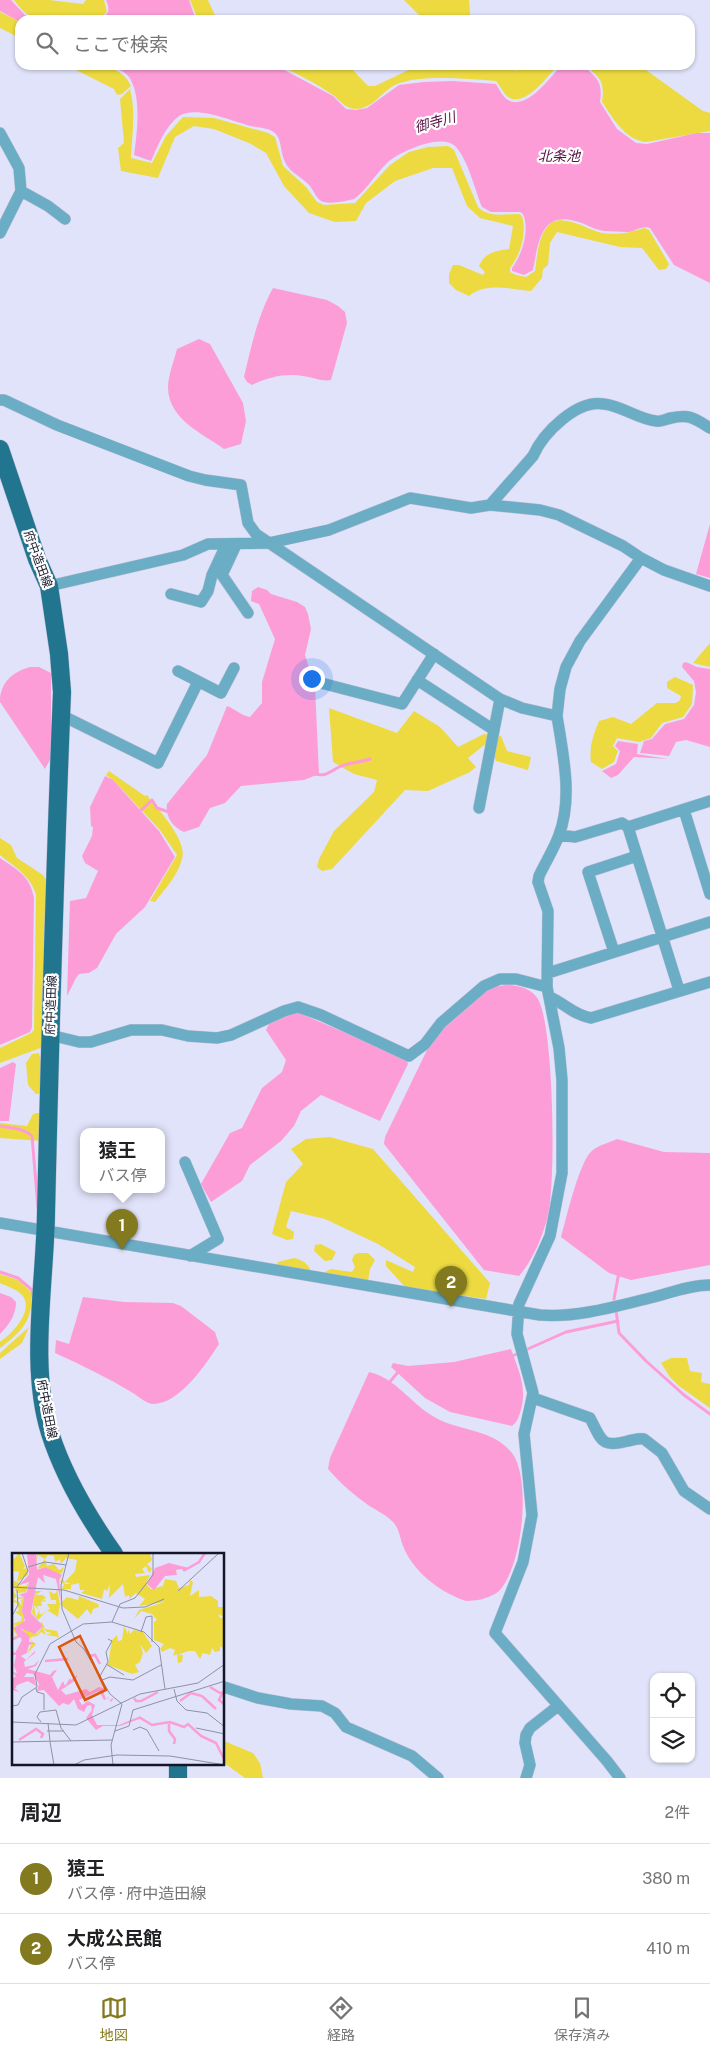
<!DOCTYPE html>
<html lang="ja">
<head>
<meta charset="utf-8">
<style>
	:root { --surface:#fff; --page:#f2f2f2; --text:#202124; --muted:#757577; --line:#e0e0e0; --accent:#83791e }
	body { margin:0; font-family:"Public Sans","Noto Sans JP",sans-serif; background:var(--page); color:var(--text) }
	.controls { position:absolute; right:15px; bottom:15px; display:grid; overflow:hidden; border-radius:10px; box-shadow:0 1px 4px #0004 }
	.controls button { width:45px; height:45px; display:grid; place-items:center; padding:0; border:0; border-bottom:1px solid var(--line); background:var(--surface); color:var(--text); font:25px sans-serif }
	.you { position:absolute; left:311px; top:678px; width:18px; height:18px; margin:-12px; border:4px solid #fff; border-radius:50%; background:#1a73e8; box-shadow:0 0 0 8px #1a73e833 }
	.badge { display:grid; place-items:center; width:32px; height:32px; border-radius:50%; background:var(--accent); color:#fff; font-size:16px; font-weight:700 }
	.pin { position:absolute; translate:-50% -41px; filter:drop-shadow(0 1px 2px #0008) }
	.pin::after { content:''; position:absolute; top:26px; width:18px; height:15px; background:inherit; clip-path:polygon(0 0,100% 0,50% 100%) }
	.popup { position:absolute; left:80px; top:1128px; width:85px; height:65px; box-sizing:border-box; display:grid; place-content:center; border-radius:10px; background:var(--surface); filter:drop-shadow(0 1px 4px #0005); font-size:16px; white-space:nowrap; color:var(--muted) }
	.popup b { font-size:19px; color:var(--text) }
	.popup::after { content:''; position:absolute; left:50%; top:100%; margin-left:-10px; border:10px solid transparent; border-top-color:var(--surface) }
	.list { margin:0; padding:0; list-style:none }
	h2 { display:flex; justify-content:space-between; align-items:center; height:65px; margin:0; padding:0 20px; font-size:21px }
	h2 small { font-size:16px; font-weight:400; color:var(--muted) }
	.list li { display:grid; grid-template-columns:32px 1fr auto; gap:15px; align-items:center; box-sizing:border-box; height:70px; padding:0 20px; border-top:1px solid var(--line) }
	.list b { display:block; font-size:19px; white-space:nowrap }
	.list p { margin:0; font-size:16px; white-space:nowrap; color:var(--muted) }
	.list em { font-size:16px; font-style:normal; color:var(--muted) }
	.icon { flex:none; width:28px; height:28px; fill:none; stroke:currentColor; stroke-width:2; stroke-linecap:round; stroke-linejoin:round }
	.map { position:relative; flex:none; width:710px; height:1778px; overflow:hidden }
	.search { position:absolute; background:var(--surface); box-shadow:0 1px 4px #0004; left:15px; right:15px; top:15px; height:55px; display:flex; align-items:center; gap:12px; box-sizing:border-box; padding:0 18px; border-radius:15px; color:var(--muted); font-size:19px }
	.sheet { height:205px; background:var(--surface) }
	nav { display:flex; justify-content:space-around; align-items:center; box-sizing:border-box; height:70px; border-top:1px solid var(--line); background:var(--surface); font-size:14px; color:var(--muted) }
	nav a { display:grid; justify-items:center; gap:2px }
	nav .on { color:var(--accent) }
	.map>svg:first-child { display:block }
	.green { fill:#ecda40 }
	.water { fill:#fc9dd8 }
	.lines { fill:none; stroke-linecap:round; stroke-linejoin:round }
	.stream { stroke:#fc9dd8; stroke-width:3 }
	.street-casing { stroke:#bcbed4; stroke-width:12 }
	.primary-casing { stroke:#bcbed4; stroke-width:19 }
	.street { stroke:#6badc4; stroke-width:11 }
	.primary { stroke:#22758e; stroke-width:18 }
	.labels { text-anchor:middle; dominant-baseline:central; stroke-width:4.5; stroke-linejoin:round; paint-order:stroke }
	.street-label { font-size:12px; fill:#151529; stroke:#fff }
	.water-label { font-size:14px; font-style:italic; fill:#591043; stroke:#fff }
	.inset-river { fill:none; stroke:#fc9dd8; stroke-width:2.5 }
	.inset-road { fill:none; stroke:#8f91a6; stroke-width:1 }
	.view { fill:#dd560d; fill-opacity:0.15; stroke:#dd560d; stroke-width:2.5 }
	.inset-edge { fill:none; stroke:#151529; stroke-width:2.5 }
</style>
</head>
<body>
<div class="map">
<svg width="710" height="1778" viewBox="0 0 710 1778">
	<rect width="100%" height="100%" fill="#e1e3fa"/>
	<path class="green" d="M14,0H49L83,4L86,0H104L107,12C96,25 42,23 27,14C22,11 18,5 14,0Z
		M190,0H208L217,20H198Z
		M404,0H469L470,14L474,20H424Z
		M0,12L20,22V38L0,28Z
		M74,65C96,65 120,63 131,86L122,94L117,95L114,89L76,70Z
		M279,65H348L368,86H375L419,65H510L515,71L522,65H558C548,76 525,108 508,97C504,94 500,86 496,81C470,79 421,74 397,84C381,91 374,109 355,109C344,108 340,100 333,95C316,83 297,74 279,65Z
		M585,65H639L703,111L710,113V131L646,142C625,140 613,118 602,102C605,81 600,78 585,65Z
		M130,89C136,112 132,135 131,158L152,163L166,136L183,117L214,118L268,133L275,137L283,166L306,187L317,202L324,205L355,203L390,165L409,152L428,147L448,146L454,150L478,207C489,218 505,214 519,214L522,216C527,233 521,254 510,268V272L516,275L526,277L535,271C537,257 538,237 548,226C560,212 585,228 598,232C613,236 630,233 644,228L649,230L669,264L666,269L659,270L642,248L620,247L557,232L550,243L548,265L543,269L542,278L531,291C511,289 485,282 469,296L456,290L449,283V274L453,265H459L483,275L485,272L479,266C485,252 496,251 509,249L513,226L480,218L467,206L452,168H433L395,181L366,203L356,221L335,222L309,213L284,186L266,153L249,143L214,129L194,126L175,137L158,178L121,171L118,148L124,143L120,99Z
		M710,643V667L693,663Z
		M675,677L693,685L692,704L683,717L662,723L651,738L639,742L617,738L613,746L618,751L614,762L602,769L591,762C589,747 593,736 599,721L613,717L631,724L657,703H676L680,700L681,696L667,688V682Z
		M329,708L397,733L414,711L440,727L458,747L484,734L501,736L507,751L531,757L528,770L496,761L488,742L468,758L476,767L470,772L428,791L405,790L332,869L322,871L317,867L319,859L334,831L374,792L377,780L354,774L333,762Z
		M109,771L145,796L147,795C158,810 188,840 182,859C178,875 165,889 155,902L150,901L177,855L160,830L114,781L106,775Z
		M0,838L11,845L17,858L43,875L49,885L43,1047L0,1063V1048L31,1033L34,1030L36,895C31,876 15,867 0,855Z
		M39,1053L43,1070L42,1093L36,1094L28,1085L26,1063L32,1054Z
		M37,1113H42L41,1141L0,1138V1123L27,1126L33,1114Z
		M330,1137L373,1149L490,1283L486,1299L405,1287L386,1266V1260L413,1272L415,1267L378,1244L325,1219L291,1211L286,1227L294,1232L293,1239L287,1240L272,1234L286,1182L303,1164L291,1149L306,1139Z
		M321,1244L336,1252L332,1260L325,1261L314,1251L315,1245Z
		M358,1253H368L375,1260L370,1269L368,1281L321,1274L331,1269L352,1272L355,1267L352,1260L354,1255Z
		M294,1258C302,1260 308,1263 311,1271L276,1266L278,1262Z
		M0,1274L18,1280L31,1292C34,1320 21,1332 0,1348V1342C12,1334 35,1310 22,1295C17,1289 6,1286 0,1283Z
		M29,1327L22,1343L0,1359V1353Z
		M671,1358H687L690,1371L702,1373L701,1382L710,1384V1408L679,1386L670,1377L661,1363Z
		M224,1741L253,1753L260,1763L263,1778H245L224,1763Z"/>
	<path class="water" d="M0,0H11L25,15L39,20H20V22L0,11Z
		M106,0H189L196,20H97C108,16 111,11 106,0Z
		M108,65H275L333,96L346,109L356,110L367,108L399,85L424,82L452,81L496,84C499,89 503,97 508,100C527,111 550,77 562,65H582C597,78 603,81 600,102L617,129L636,143L647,144L697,133H710V283L674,265L650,228C642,225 636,231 628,232C620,232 612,231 604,231C594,230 585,223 575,221C540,211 538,245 533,270L524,275L512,271V268C522,255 530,230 523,214L520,212H491L482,207C475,190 468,160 456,147C442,132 400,152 388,162C376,173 367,190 354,199C345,201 333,204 324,202C316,200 314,190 309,185C301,176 290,173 285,162C280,152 282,140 275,133C267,127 258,128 250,126C232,121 196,105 179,116C165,126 158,146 151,161L134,155C137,133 142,96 129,77C125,71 115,68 108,65Z
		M273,288L327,300L338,306L345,312L347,323L331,380C322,382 312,377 303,376C286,373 268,377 252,385L247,382L244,377C251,347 258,315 273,288Z
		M199,339L210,344L243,403L246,421L241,444L224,449C202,433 169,420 168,388C168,376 174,361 177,349Z
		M710,524V578L696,574Z
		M258,587L267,590L271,594L297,602L305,607L308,614L311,629L305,655L315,687L319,774L304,780L241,786L225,803L210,808L199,827L184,832C173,827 165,817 167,804L207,755L227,706C235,709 242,716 250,717L262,703V682L275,639L259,604L251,601L252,591Z
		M686,662L697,667L710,669V747L686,740L676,742L669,756L640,753L644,741L652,739L665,724L684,719L694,705L696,692L694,681L682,667L683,663Z
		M30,667H39L51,673V758L45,769L0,702C0,682 13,672 30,667Z
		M618,741L638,744L637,754L668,759L634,757L618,775L611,778L602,771L616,764L620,751L615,746Z
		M105,776L113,780L159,831L175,857L145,907L116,934L97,968L89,973L79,974L76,978L67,996L70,901L86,898L98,871L85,863L82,856L92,836L93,827L91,826L90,807Z
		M0,858C18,870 30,876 34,898L32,1027L30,1032L0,1045Z
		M505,985C517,985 531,988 538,999C554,1027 556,1182 548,1215C543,1236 533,1260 519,1276L484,1270L384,1144L385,1137L427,1050L443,1029L490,988Z
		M297,1012L406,1059L408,1064L380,1121L321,1095L301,1111L294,1126L281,1141L250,1165L242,1181L211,1202L201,1184L230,1133L242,1128L262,1088L282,1072L286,1060L266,1030L270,1022Z
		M13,1062L16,1064L9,1121H0V1068Z
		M617,1139L664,1152L710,1153V1265L631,1280L609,1273L561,1237C567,1216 577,1171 589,1154C595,1146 608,1143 617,1139Z
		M0,1293L11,1297L16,1302C16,1315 9,1325 0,1334Z
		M83,1297L124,1302L173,1303L181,1306L215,1332L219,1344C206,1364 180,1404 153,1404C147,1404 139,1397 133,1393C108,1378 82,1365 55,1353L56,1340L69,1344Z
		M511,1349C519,1371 528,1390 520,1413C518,1419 517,1422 512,1426L450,1412L425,1398L391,1367L393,1363L408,1366L454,1362Z
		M369,1372C395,1378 409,1401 431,1415C456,1432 491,1427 512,1453C532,1479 522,1568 499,1591C495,1595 484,1599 478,1600C473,1600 468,1602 463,1600C438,1591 413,1571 403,1546C400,1538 399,1528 393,1522C386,1515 376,1510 368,1505C353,1494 340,1483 328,1469L330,1458Z"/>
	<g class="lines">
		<path class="stream" d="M314,774C328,777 330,771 341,766C350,763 361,762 370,759
			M139,812L152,800L157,808L169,812
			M0,1126C12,1128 23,1128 32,1136L38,1208
			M0,1272L18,1278L32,1290L33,1297
			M614,1299L619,1272
			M616,1310L619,1333L646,1361L684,1395L710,1414
			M510,1357L566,1332L618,1321
			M388,1384L399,1371"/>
		<g class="street-casing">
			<path id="street" d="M0,133L19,168L21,191L0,233
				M21,191L48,206L65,219
				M0,400H4L57,425L189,476L205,480L241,485L248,523L256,534L500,699L522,708L557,716C563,754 573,798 559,835C554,849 545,863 539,876L538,882L548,911L547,987L559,1048L562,1080V1173L550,1236L519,1304L517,1334L533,1393L524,1434L532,1515L523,1562L495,1633L607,1761L620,1778
				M490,505L540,510L559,515L623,546L641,558L664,570L710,586
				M236,545L222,575L248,613
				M49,586L183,555L208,544L269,543L329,530L410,498L471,508L490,505L533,456C543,433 577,399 604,404C622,406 638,419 656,421C660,422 666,419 671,418C690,414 694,418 710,428
				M171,594L201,602L208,591L212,575L226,545
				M178,671L221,693L234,668
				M417,680L494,730
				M321,683L402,704L434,654
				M61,715L158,763L198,682
				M557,716L560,689L566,667L580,641L641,558
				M479,808L500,699
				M684,810L710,894
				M628,827L679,990
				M559,835L575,837L622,823L628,827L710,801
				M614,952L588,872L637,856
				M548,973L710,922
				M550,997C565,1004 574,1015 591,1018L710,982
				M50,1035L79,1042H91L131,1030H162L188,1036L217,1038L231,1035L284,1011L298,1007L321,1015L409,1056L425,1044L441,1023L484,986L500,979H516L547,987
				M185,1162L218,1239L190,1256
				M0,1223L540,1315C578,1318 617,1306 654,1297C672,1292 691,1285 710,1285
				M533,1398L590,1418C602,1441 601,1448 628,1441C634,1440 638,1438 644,1439L662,1453L684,1491L710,1509
				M224,1687L258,1698L291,1704L322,1706L335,1713L346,1727L412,1756L438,1778
				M526,1778L530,1765L525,1743L526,1735L530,1728L558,1706"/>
		</g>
		<g class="primary-casing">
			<path id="primary" d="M0,449L37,559L49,586L59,654L62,692C55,866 50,1040 46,1213C45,1283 29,1367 50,1433C64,1477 88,1517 114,1554
				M178,1778V1764"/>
		</g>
		<use href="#street" class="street"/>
		<use href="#primary" class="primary"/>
	</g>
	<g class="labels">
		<g class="street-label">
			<text transform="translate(38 559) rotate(70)">府中造田線</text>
			<text transform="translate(51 1005) rotate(-88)">府中造田線</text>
			<text transform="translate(47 1409) rotate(79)">府中造田線</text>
		</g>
		<g class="water-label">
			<text transform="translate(435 122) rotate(-16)">御寺川</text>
			<text x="559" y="156">北条池</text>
		</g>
	</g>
	<g transform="translate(12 1553)">
		<rect width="212" height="212" fill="#e1e3fa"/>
		<path d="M7,0L13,13L11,16L15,15L16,22L5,29L7,19L1,18L2,28L10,31L5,33H14L17,29L14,39L6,40L0,31V2L2,6ZM25,0L138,1L140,7L135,11L140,16L137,20L134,13L130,16L133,20L123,21L124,24L138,22L134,31L139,36L151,33L153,26L164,28L167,35L177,32L178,27L181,29L178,43L187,37V44L199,43L206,48V54H212V64L206,61L208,65H212V96L208,93V98L203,99L200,95L198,102L191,100L188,106L183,98H176L166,102H171L170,109L166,110L165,101L161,103L163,97L158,95L150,99L148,96L152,91L142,87V69L145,67L140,61L129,58L122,66L127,57L153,49L127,53L133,46L124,40L117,46V42L113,44L111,31L97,45L98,31L95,38L92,36L90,46L69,40L73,37H68L67,30L59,32V36H50L52,31L47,28V25L50,22L47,28L52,27L53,31H59L53,29L63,18L65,7L54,5L49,11L48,6L43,9L42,3L36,2L33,6L26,2L24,10ZM33,6L35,13L42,11L47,17L52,14L50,20L45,22L33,14L25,16ZM0,37H5L1,38L5,43L1,47L6,48L10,53L9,47L11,45L6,46V44H12L10,58L12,64V70L2,74L4,75L6,83L0,85L5,82L0,75L4,72L0,71L9,68L10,64L3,59L7,58L5,50L0,49ZM45,37L48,51L55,44L66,47L67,43L86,51L87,54L81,56L79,62L75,56L66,66L48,51L46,64L35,57L26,67L20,60L23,38H30L23,42H31L34,45L29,48L33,47L34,48L29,49L30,53H25L27,57L22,52L24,64L28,56L27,63L28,60L29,62L34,58L38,56L35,51H44V47H39L37,38L43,41ZM30,69L33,76L45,78L47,84L34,82L40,80L35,79L31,75L34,82L29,79L25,83L19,84L18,87L24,91L15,101L20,90L9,74L25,81L31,73L26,71ZM112,73L116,81V76L118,81L122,77L131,79L140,93L134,100L128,91L131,100L128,109L123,112L127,119L120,121L96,112L100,87L105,82L106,88L110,87Z" fill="#ecda40"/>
		<path d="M15,0H24L25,17L33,14L50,22L47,26L49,50L44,26L31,22L33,30L26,24L19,60L31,73L23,81L8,75L17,83V89L23,90L17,92L15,100L9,103L14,107L23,98V100L12,109L13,114L22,112L27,107L24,113L16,116L38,122L41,118L45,117L40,124L46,137L51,128L53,133L58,125L59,127L65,122L64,127L49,137L54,142L74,136L78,139L87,134L94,136L91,138L94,146L96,144L98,148L99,146L102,145L99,149L96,145L92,147L87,138L67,147L70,152L76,148L83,152L80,162L85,172H107L126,164L130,165L108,173H91L84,177L74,165L80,157L79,152L75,153L72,159L66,156L62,146L57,152L51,150L47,153L32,137L25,138L27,131L21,121L15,120L12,124H22L24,133L16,128L5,132L3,136L8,139L0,137V126L4,123L0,119L5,120L2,113L4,102H1L0,97L3,100L10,87L8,84L0,88V85L6,83L2,75L13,68L10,58L12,44L7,42L15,39L17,29L7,32L17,22ZM157,10L177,15L172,19L170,16L164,17L165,22L153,23L142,37L135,31L143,15Z" fill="#fc9dd8"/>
		<path class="inset-river" d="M173,17L187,9L193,0M77,103L83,102L88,111M33,108L56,106M198,134L208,140L213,139M211,139L207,147L213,152M190,143L204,156M122,145L124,148H129L146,139M168,148L179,140L190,143M127,164L140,172L158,169L172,174L176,171L189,183L204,190L213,208M157,171V178L163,186L162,191M7,187L24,176L31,181L29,185"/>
		<path class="inset-road" d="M57,0L49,32L50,56L64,89L72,96L98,141L110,151L99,192L101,212M16,14L33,9L54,12M0,34L52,37L111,55L133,54L152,46M5,34L16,18L10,0M166,38L207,0M0,63L6,52L5,37M100,69L132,79L147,94L153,136M129,79L134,64L140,63V89M94,111L112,122M88,123L96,109L94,99L100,88L96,86M90,127L98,124L121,127L149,112M24,135L25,139L32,141V157M162,136L165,148L174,157L195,160L213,174M0,153L6,152L10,144L25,134L23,121L38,91L71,71L100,69L108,51L123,45L141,22V0M0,169L64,172L128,141L186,130L213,111M29,169L25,164L28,159L44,157L49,175L59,188M36,170L38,188M184,175L213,181M121,177L128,174L135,177L147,198M35,178H52M103,178L117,173L121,157L213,128M0,189L100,187M38,189L42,212M62,212L72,207L105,202L158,203L213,212"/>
		<path class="view" d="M68,83L94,137L73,147L47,94Z"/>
		<rect width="212" height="212" class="inset-edge"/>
	</g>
</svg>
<div class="controls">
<button><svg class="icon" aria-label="locate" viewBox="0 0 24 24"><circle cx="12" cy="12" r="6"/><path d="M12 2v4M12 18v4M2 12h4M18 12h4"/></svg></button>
<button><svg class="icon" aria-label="layers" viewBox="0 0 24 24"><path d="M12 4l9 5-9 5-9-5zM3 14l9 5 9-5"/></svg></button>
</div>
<div class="you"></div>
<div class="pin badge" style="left:122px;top:1250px">1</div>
<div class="popup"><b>猿王</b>バス停</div>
<div class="pin badge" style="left:451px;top:1307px">2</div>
<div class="search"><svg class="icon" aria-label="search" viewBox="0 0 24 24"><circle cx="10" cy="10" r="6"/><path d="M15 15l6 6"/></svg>ここで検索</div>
</div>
<section class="sheet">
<h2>周辺<small>2件</small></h2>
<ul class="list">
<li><span class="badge">1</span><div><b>猿王</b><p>バス停 · 府中造田線</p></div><em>380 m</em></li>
<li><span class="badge">2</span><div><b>大成公民館</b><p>バス停</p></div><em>410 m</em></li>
</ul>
</section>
<nav>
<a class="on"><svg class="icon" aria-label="map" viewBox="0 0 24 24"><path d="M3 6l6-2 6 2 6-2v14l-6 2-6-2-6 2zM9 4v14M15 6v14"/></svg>地図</a>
<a><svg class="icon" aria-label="directions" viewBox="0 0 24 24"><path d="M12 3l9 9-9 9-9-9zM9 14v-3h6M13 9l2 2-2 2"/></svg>経路</a>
<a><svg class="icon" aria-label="saved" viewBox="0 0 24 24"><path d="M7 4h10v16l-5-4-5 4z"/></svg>保存済み</a>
</nav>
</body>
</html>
